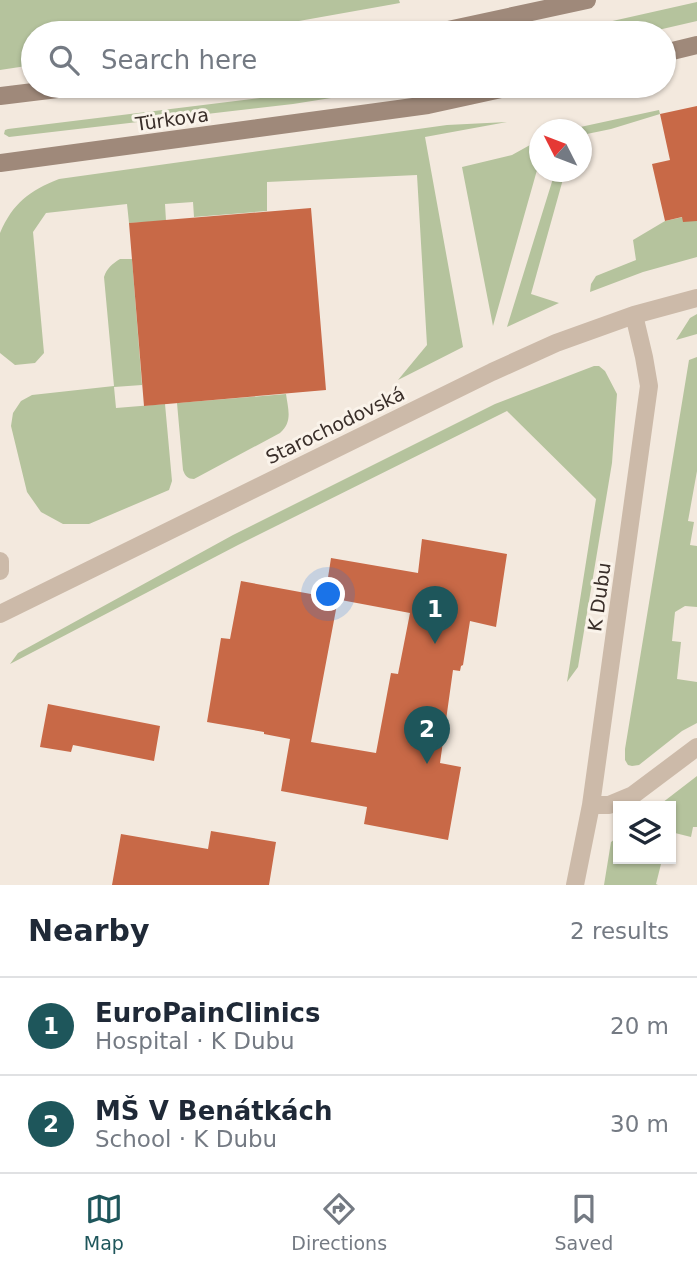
<!DOCTYPE html>
<html lang="en">
<head>
<meta charset="utf-8">
<style>
	:root { --surface:#fff; --page:#f6f6f7; --text:#1f2937; --muted:#747a83; --line:#e0e1e3; --accent:#1e565b }
	body { margin:0; font-family:"DejaVu Sans",sans-serif; background:var(--page); color:var(--text) }
	.controls { position:absolute; right:21px; bottom:21px; display:grid; overflow:hidden; border-radius:0px; box-shadow:0 2px 5px #0004 }
	.controls button { width:63px; height:63px; display:grid; place-items:center; padding:0; border:0; border-bottom:2px solid var(--line); background:var(--surface); color:var(--text); font:35px sans-serif }
	.compass { position:absolute; left:529px; top:119px; width:63px; height:63px; border-radius:50%; background:var(--surface); box-shadow:0 2px 5px #0004; rotate:312deg }
	.you { position:absolute; left:329px; top:595px; width:24px; height:24px; margin:-18px; border:5px solid #fff; border-radius:50%; background:#1a73e8; box-shadow:0 0 0 10px #1a73e833 }
	.badge { display:grid; place-items:center; width:46px; height:46px; border-radius:50%; background:var(--accent); color:#fff; font-size:23px; font-weight:700 }
	.pin { position:absolute; translate:-50% -58px; filter:drop-shadow(0 2px 4px #0008) }
	.pin::after { content:''; position:absolute; top:37px; width:24px; height:21px; background:inherit; clip-path:polygon(0 0,100% 0,50% 100%) }
	.list { margin:0; padding:0; list-style:none }
	h2 { display:flex; justify-content:space-between; align-items:center; height:91px; margin:0; padding:0 28px; font-size:30px }
	h2 small { font-size:23px; font-weight:400; color:var(--muted) }
	.list li { display:grid; grid-template-columns:46px 1fr auto; gap:21px; align-items:center; box-sizing:border-box; height:98px; padding:0 28px; border-top:2px solid var(--line) }
	.list b { display:block; font-size:26px; white-space:nowrap }
	.list p { margin:0; font-size:23px; white-space:nowrap; color:var(--muted) }
	.list em { font-size:23px; font-style:normal; color:var(--muted) }
	.icon { flex:none; width:38px; height:38px; fill:none; stroke:currentColor; stroke-width:2; stroke-linecap:round; stroke-linejoin:round }
	.map { position:relative; flex:none; width:697px; height:885px; overflow:hidden }
	.search { position:absolute; background:var(--surface); box-shadow:0 2px 5px #0004; left:21px; right:21px; top:21px; height:77px; display:flex; align-items:center; gap:18px; box-sizing:border-box; padding:0 24px; border-radius:38px; color:var(--muted); font-size:26px }
	.sheet { height:287px; background:var(--surface) }
	nav { display:flex; justify-content:space-around; align-items:center; box-sizing:border-box; height:98px; border-top:2px solid var(--line); background:var(--surface); font-size:19px; color:var(--muted) }
	nav a { display:grid; justify-items:center; gap:4px }
	nav .on { color:var(--accent) }
	.map>svg:first-child { display:block }
	.green { fill:#b5c39d }
	.building { fill:#c86947 }
	.lines { fill:none; stroke-linecap:round; stroke-linejoin:round }
	.street { stroke:#ccbaa9; stroke-width:18 }
	.secondary { stroke:#9f897a; stroke-width:18 }
	.labels { text-anchor:middle; dominant-baseline:central; stroke-width:6; stroke-linejoin:round; paint-order:stroke }
	.street-label { font-size:19px; fill:#392e29; stroke:#faf3ea }
</style>
</head>
<body>
<div class="map">
<svg width="697" height="885" viewBox="0 0 697 885">
	<rect width="100%" height="100%" fill="#f3e9de"/>
	<path class="green" d="M0,0H399L400,3L232,33H33V65L0,70Z
		M697,2V21L645,33H571L608,22Z
		M347,86H407L293,104L9,137L4,134L5,130L8,129L276,96Z
		M659,110L660,114L611,129L582,135V130L571,129Z
		M507,122L425,137L463,347L398,380L427,345L417,175L267,182V211L194,217L193,202L165,204L166,221L129,223L127,204L46,213L33,232L44,353L35,363L15,365L0,353V233C13,203 29,191 59,179L447,125Z
		M539,140V163L493,326L462,167L512,155Z
		M555,172H565L531,294L559,303L507,327Z
		M697,214V257L643,272L590,292L591,284L596,276L636,260L633,240L665,221Z
		M120,259H132L142,385L114,387L116,408L165,404L172,481L169,490L89,524H63L41,512L27,492L11,426L13,413L21,401L32,395L114,386L104,277C107,268 112,264 120,259Z
		M697,314V334L676,340L690,318Z
		M697,357V471L688,521L694,522L690,545L697,546V607L685,606L675,612L672,641L681,642L677,679L697,682V723L682,731L639,765L632,766L628,765L625,760V749L689,360Z
		M594,366H599L605,371L617,394L612,463L578,667L567,682L596,499L507,411L238,545L10,664L18,653L233,535L495,404Z
		M286,394C288,409 293,422 280,433L194,479C188,479 185,476 183,470L177,403Z
		M697,776V827H693L691,837L671,832V806H658Z
		M618,837V859H657L662,860L656,884L658,885H604L611,842Z"/>
	<path class="building" d="M697,106V221L683,222L682,217L665,221L652,164L670,160L660,114Z
		M311,208L326,390L144,406L129,223Z
		M422,539L507,554L496,627L470,621L463,665L461,666L460,671L453,670L440,763L461,767L448,840L364,824L367,807L281,791L290,739L264,734V732L207,722L221,638L230,639L241,581L338,599L311,742L376,753L391,673L398,674L410,613L325,597L331,558L418,573Z
		M48,704L160,726L154,761L73,745L71,752L40,747Z
		M211,831L276,842L269,885H112L121,834L208,849Z"/>
	<g class="lines">
		<path class="street" d="M0,561V571
			M0,614L492,372L556,343L634,315L697,298
			M591,805H609L633,795L697,747
			M575,885L591,805L649,386L644,357L634,315"/>
		<path class="secondary" d="M434,33L587,0
			M664,53L697,45
			M0,96L82,86
			M0,163L428,105L515,86"/>
	</g>
	<g class="labels">
		<g class="street-label">
			<text transform="translate(172 119) rotate(-8)">Türkova</text>
			<text transform="translate(335 425) rotate(-26)">Starochodovská</text>
			<text transform="translate(599 597) rotate(-82)">K Dubu</text>
		</g>
	</g>
</svg>
<div class="controls">
<button><svg class="icon" aria-label="layers" viewBox="0 0 24 24"><path d="M12 4l9 5-9 5-9-5zM3 14l9 5 9-5"/></svg></button>
</div>
<svg class="compass" viewBox="-18 -18 36 36"><path d="M0-13l5 13h-10z" fill="#e53935"/><path d="M0 13l5-13h-10z" fill="#747a83"/></svg>
<div class="you"></div>
<div class="pin badge" style="left:435px;top:644px">1</div>
<div class="pin badge" style="left:427px;top:764px">2</div>
<div class="search"><svg class="icon" aria-label="search" viewBox="0 0 24 24"><circle cx="10" cy="10" r="6"/><path d="M15 15l6 6"/></svg>Search here</div>
</div>
<section class="sheet">
<h2>Nearby<small>2 results</small></h2>
<ul class="list">
<li><span class="badge">1</span><div><b>EuroPainClinics</b><p>Hospital · K Dubu</p></div><em>20 m</em></li>
<li><span class="badge">2</span><div><b>MŠ V Benátkách</b><p>School · K Dubu</p></div><em>30 m</em></li>
</ul>
</section>
<nav>
<a class="on"><svg class="icon" aria-label="map" viewBox="0 0 24 24"><path d="M3 6l6-2 6 2 6-2v14l-6 2-6-2-6 2zM9 4v14M15 6v14"/></svg>Map</a>
<a><svg class="icon" aria-label="directions" viewBox="0 0 24 24"><path d="M12 3l9 9-9 9-9-9zM9 14v-3h6M13 9l2 2-2 2"/></svg>Directions</a>
<a><svg class="icon" aria-label="saved" viewBox="0 0 24 24"><path d="M7 4h10v16l-5-4-5 4z"/></svg>Saved</a>
</nav>
</body>
</html>
